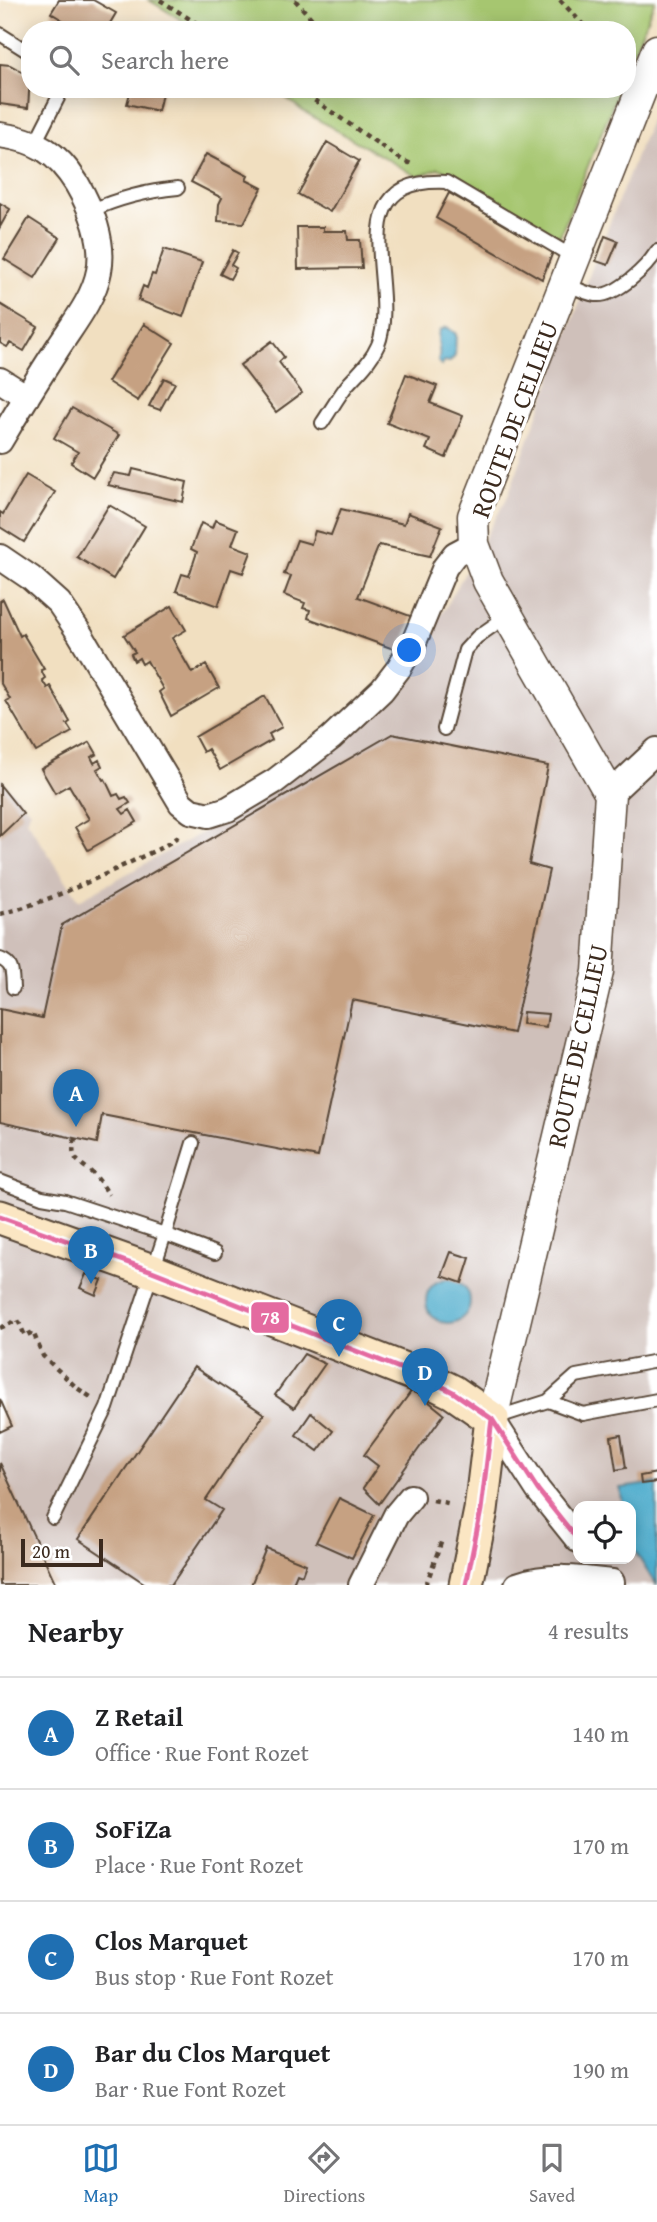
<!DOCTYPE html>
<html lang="en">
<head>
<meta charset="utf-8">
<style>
	:root { --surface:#fff; --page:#f6f6f6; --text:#202124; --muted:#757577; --line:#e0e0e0; --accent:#1f6fb2 }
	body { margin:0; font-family:"Gentium Book Plus",serif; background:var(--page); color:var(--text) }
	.controls { position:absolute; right:21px; bottom:21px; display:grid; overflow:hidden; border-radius:14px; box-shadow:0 4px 18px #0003 }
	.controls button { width:63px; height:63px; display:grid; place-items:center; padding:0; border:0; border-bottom:2px solid var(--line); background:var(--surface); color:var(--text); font:35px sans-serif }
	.scale { position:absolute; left:21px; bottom:18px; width:82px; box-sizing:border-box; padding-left:7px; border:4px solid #3b2a1e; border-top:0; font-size:19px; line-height:24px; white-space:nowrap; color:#3b2a1e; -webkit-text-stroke:5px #fff; paint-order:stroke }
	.you { position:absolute; left:410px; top:651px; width:24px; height:24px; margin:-18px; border:5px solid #fff; border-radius:50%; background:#1a73e8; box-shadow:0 0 0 10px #1a73e833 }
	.badge { display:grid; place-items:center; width:46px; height:46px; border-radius:50%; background:var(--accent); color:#fff; font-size:23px; font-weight:700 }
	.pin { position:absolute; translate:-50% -58px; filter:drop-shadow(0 2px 4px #0008) }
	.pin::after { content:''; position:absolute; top:37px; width:24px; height:21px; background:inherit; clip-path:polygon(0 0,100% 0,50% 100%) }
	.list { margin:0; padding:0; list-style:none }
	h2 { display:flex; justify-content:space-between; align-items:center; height:91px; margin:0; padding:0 28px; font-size:30px }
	h2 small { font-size:23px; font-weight:400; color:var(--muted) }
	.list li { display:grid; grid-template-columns:46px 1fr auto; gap:21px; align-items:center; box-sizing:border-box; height:112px; padding:0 28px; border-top:2px solid var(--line) }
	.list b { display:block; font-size:26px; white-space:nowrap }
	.list p { margin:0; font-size:23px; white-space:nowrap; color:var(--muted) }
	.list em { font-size:23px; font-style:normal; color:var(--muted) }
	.icon { flex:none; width:38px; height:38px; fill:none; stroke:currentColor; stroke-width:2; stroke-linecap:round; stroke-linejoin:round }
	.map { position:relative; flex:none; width:657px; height:1585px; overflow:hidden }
	.search { position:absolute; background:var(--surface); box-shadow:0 4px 18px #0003; left:21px; right:21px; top:21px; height:77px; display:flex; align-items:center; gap:18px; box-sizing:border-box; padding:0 24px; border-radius:28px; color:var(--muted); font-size:26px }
	.sheet { height:539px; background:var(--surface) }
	nav { display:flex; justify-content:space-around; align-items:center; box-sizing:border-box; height:98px; border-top:2px solid var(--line); background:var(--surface); font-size:19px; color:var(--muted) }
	nav a { display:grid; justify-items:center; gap:4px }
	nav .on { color:var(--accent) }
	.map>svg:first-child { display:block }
	.industrial { fill:#cfc0ba; fill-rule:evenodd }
	.green { fill:#a6c66f; stroke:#707846; stroke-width:2 }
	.water { fill:#4daccc; stroke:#446b75; stroke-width:2 }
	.building { fill:#c6a182 }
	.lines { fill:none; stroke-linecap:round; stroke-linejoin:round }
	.service-casing { stroke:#564536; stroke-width:16 }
	.minor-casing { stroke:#564536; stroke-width:28 }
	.tertiary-casing { stroke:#564536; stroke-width:33 }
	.secondary-casing { stroke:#564536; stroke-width:37 }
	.path { stroke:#564536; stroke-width:4.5; stroke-dasharray:5 5; stroke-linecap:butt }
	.service { stroke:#fff; stroke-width:12 }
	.minor { stroke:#fff; stroke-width:24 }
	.tertiary { stroke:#fff; stroke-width:30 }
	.secondary { stroke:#fbe6c3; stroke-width:33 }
	.bus-1-casing { stroke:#fff; stroke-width:10 }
	.bus-1 { stroke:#e46ba0; stroke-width:5 }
	.labels { text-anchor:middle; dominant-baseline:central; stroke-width:7; stroke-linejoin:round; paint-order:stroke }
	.street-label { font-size:26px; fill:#3b2a1e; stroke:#fff }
	.line-badge { stroke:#fff; stroke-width:2.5 }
	.badge-label { font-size:19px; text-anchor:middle; font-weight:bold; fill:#fff }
</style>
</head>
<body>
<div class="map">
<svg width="657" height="1585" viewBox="0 0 657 1585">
	<rect width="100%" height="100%" fill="#fff"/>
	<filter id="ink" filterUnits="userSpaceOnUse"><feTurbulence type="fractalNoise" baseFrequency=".0143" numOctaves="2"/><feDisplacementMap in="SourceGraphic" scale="14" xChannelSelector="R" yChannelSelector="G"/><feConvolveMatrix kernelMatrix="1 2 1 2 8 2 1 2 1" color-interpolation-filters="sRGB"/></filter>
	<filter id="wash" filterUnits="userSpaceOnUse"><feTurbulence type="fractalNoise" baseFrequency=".00686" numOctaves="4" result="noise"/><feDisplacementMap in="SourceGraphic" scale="28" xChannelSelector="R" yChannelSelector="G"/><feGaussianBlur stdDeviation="1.57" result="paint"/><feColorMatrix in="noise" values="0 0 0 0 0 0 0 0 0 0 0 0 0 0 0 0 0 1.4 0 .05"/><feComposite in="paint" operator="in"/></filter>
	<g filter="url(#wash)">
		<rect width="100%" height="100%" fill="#f1dfc0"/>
		<path class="industrial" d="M657,103V1585H0V778L30,811L26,820L79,900L247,808L370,720L447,605L507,498L592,268ZM578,1506H631V1559H578Z"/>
		<path class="green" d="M149,0H655L627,68V30H198Z
			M275,89H619L559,238L439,168L418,177L303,111Z"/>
		<path class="water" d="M447,327L456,334L455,356L450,362L444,361L442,366L438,361C443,351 434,340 440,330Z
			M426 1301a22 22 0 1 1 44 0a22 22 0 1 1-44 0Z
			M657,1483V1585H656L631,1545V1506H623L620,1488Z"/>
		<g id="blocks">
			<path class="building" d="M59,0H93L116,13L106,30H79L51,13Z
				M0,64L10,65L30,76L28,108L0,104Z
				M131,89H163L158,111L127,104Z
				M327,142L359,161L330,212L298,194Z
				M206,154L248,176L246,180L262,188L244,223L218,221L219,204L222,198L191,182Z
				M449,193L553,252L542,279L436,218Z
				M0,203L10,209L0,227Z
				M29,218L60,238L35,278L4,259Z
				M297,227H323V231H347L348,240H360L362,268L298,269Z
				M605,236L618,241L608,265L596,261Z
				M164,249L202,262L183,317L138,300L143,286L147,288L152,274L155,275Z
				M233,250L238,253L231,265L236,268L230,279L220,274Z
				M0,304L38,327L24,351L10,343L7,347L0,343Z
				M144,324L174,343L138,401L108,382Z
				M272,341L284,357L279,362L302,393L276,412L240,365Z
				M406,374L437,386L430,403L463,416L446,458L426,449L430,440L387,423Z
				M164,378L175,383L160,410L149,406Z
				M72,408L119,435L93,477L71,463L78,452L54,438Z
				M133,469L187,482L183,502L108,485L114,473L131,476Z
				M26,475L55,492L24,542L0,527V512L3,514Z
				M109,505L145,526L113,579L77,557Z
				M341,509L404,524L408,513L442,526L430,556L379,545L358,597L413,617L399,651L308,618L310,610L303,608L305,603L284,595L291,576L284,574L297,540L311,544L315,531L331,535Z
				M215,520L238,529L232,545L251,552L243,573L231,569L218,606L176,591L182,574L189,576L197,552L191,549L201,523L212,528Z
				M3,599L20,636L23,634L44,669L41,670L45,678L42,680L47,688L50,686L70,722L67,724L72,732L36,752L6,701L10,699L0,682V601Z
				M172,606L186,630L172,638L192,673L206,665L219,688L171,716L159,692L163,689L147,661L142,664L139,658L134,661L131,654L135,652L124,635Z
				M265,696L282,727L269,734L272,740L220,770L208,749L203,752L195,737Z
				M392,734L548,766L529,864L549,870L513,1033L352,1000L318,1157L102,1115L97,1143L0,1122V1009L42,1018L62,925Z
				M90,742L97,754L91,757L94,763L99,760L102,766L97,769L103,780L105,779L113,796L118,794L121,799L126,797L130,803L120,809L124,814L130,810L137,822L88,850L75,827L89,819L69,785L55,793L41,769Z
				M0,785L23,814L0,836Z
				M523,1012L548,1014L546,1027L522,1024Z
				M451,1252L470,1258L462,1283L442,1276Z
				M86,1274L102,1280L96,1295L80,1288Z
				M304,1354L325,1364L294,1408L275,1395Z
				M194,1367L264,1414L206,1500L222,1510L171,1585H147L78,1539Z
				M413,1389L444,1414L379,1504L363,1488L378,1466L364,1455Z
				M0,1399L12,1426L0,1432Z
				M311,1413L333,1431L318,1451L296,1435Z
				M621,1435L626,1468L616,1470L611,1437Z
				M0,1463L55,1582L56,1585H0Z
				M657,1473V1482L641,1484L640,1476Z
				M339,1498L374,1515L352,1558L316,1542Z
				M266,1548L306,1564L302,1575L297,1573L292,1585H251Z"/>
		</g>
	</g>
	<g filter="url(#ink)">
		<use href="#blocks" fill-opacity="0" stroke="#564536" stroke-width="2"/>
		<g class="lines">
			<g class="service-casing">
				<path id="service" d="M0,34L30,53
					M35,143L59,96L60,89
					M90,211C119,198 147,191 178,188
					M565,283C575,288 586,294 596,295C616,297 647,267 657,251
					M322,423C331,410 339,395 349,383C360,371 371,361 378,345C401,288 336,177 446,182L575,258
					M444,729L465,650L477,637L507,616
					M0,959C14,964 12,974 13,988
					M193,1143L165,1234L215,1253
					M0,1181L42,1197L65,1201L165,1234L107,1408L53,1518
					M548,1401L583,1414L657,1400
					M495,1418L548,1401L576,1376L657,1361"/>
			</g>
			<g class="minor-casing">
				<path id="minor" d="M0,135C37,140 57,152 77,184C91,208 105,242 99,271C94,298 74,323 59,346C39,377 19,409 0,441
					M0,380L27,397
					M0,557L31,578L59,603L80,634L181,803L191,811L209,815L228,809L275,781L331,738L382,690L399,668L414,642L445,567L455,554L474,544
					M610,794L657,750
					M492,1419L538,1490L578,1540
					M361,1585L396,1515L411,1497
					M517,1585C547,1574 581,1578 612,1582"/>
			</g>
			<g class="tertiary-casing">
				<path id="tertiary" d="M492,1419L598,972L610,794L488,581L474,544L473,516L657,50"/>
			</g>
			<g class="secondary-casing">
				<path id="secondary" d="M0,1217L152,1271L425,1378L453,1392L492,1419L481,1510L466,1585"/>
			</g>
			<path class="path" d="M160,0L207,30
				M295,0L322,30
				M560,0L588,30
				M298,89L402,160L414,165
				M0,914C47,902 89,882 133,861C148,853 168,847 180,834
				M75,1138C70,1159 76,1159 91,1172C98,1178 104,1187 109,1195
				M0,1328L18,1320L25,1336L33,1332L43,1356L77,1388L92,1398
				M433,1500L452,1504
				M426,1585L442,1540"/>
			<use href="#service" class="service"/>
			<use href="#minor" class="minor"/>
			<use href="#tertiary" class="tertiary"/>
			<use href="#secondary" class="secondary"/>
			<g class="bus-1-casing">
				<path id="bus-1" d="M0,1217L152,1271L425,1378L453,1392L492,1419L538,1490L578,1540
					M466,1585L481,1510L492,1419"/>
			</g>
			<use href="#bus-1" class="bus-1"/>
		</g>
	</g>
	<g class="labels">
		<g class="street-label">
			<text transform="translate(514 419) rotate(-70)">ROUTE DE CELLIEU</text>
			<text transform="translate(577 1046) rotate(-78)">ROUTE DE CELLIEU</text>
		</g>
	</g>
	<rect class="line-badge" x="250" y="1301" width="40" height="33" rx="7" fill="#e46ba0"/>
	<g class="badge-label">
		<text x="270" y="1324">78</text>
	</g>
</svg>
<div class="controls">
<button><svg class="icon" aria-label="locate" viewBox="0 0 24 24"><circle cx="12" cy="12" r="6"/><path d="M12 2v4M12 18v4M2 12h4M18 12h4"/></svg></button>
</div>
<div class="scale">20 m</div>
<div class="you"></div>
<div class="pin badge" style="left:76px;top:1127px">A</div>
<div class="pin badge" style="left:91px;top:1284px">B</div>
<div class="pin badge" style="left:339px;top:1357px">C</div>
<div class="pin badge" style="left:425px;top:1406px">D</div>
<div class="search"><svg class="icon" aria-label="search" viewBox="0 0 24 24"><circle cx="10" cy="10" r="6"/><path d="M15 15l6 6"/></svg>Search here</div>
</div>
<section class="sheet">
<h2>Nearby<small>4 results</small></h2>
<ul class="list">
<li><span class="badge">A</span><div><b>Z Retail</b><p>Office · Rue Font Rozet</p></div><em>140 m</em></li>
<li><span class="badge">B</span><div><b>SoFiZa</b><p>Place · Rue Font Rozet</p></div><em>170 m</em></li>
<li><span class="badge">C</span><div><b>Clos Marquet</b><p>Bus stop · Rue Font Rozet</p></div><em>170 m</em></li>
<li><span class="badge">D</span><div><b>Bar du Clos Marquet</b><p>Bar · Rue Font Rozet</p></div><em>190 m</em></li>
</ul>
</section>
<nav>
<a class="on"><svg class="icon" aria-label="map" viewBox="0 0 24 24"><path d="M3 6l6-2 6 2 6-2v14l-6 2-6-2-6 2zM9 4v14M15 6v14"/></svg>Map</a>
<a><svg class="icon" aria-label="directions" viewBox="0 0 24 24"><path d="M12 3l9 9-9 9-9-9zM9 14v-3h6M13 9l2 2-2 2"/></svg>Directions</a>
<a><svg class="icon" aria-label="saved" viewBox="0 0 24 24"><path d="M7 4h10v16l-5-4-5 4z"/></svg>Saved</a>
</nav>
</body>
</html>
